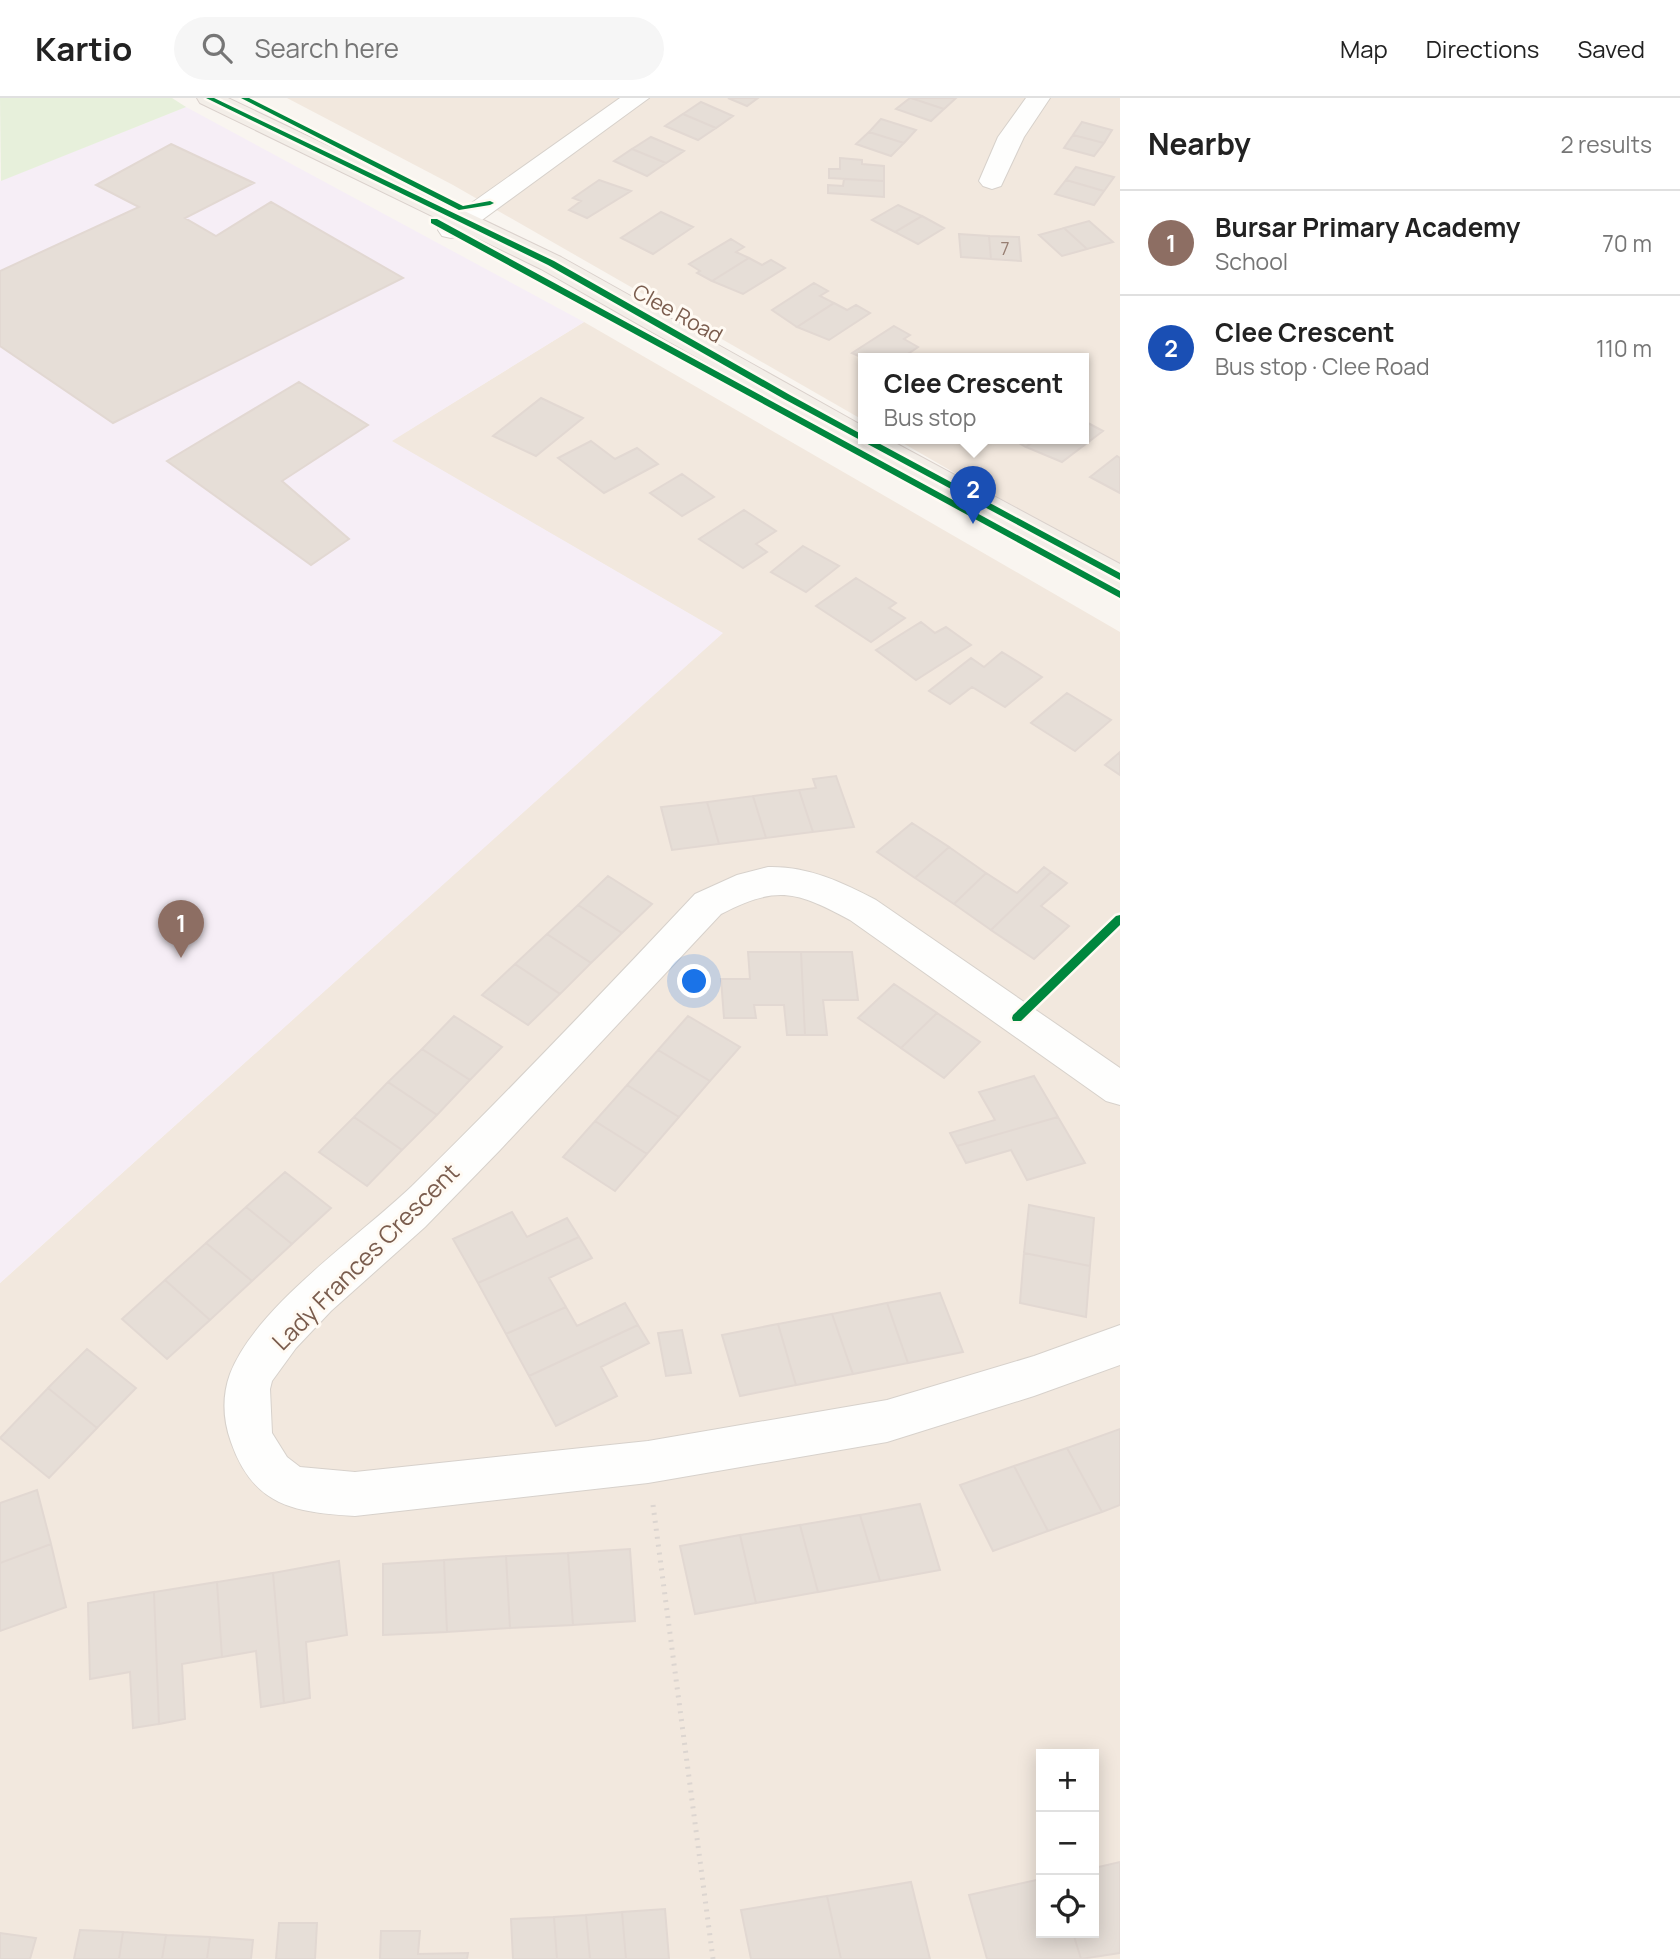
<!DOCTYPE html>
<html lang="en">
<head>
<meta charset="utf-8">
<style>
	:root { --surface:#fff; --page:#f6f6f6; --text:#222; --muted:#767676; --line:#e0e0e0; --accent:#5d544f }
	body { margin:0; font-family:Manrope,sans-serif; background:var(--page); color:var(--text) }
	.controls { position:absolute; right:21px; bottom:21px; display:grid; overflow:hidden; border-radius:0px; box-shadow:0 4px 18px #0003 }
	.controls button { width:63px; height:63px; display:grid; place-items:center; padding:0; border:0; border-bottom:2px solid var(--line); background:var(--surface); color:var(--text); font:35px sans-serif }
	.you { position:absolute; left:695px; top:884px; width:24px; height:24px; margin:-18px; border:5px solid #fff; border-radius:50%; background:#1a73e8; box-shadow:0 0 0 10px #1a73e833 }
	.badge { display:grid; place-items:center; width:46px; height:46px; border-radius:50%; background:var(--accent); color:#fff; font-size:23px; font-weight:700 }
	.pin { position:absolute; translate:-50% -58px; filter:drop-shadow(0 2px 4px #0008) }
	.pin::after { content:''; position:absolute; top:37px; width:24px; height:21px; background:inherit; clip-path:polygon(0 0,100% 0,50% 100%) }
	.popup { position:absolute; left:858px; top:255px; width:231px; height:91px; box-sizing:border-box; display:grid; place-content:center; border-radius:0px; background:var(--surface); filter:drop-shadow(0 2px 5px #0005); font-size:23px; white-space:nowrap; color:var(--muted) }
	.popup b { font-size:26px; color:var(--text) }
	.popup::after { content:''; position:absolute; left:50%; top:100%; margin-left:-14px; border:14px solid transparent; border-top-color:var(--surface) }
	.list { margin:0; padding:0; list-style:none }
	h2 { display:flex; justify-content:space-between; align-items:center; height:91px; margin:0; padding:0 28px; font-size:30px }
	h2 small { font-size:23px; font-weight:400; color:var(--muted) }
	.list li { display:grid; grid-template-columns:46px 1fr auto; gap:21px; align-items:center; box-sizing:border-box; height:105px; padding:0 28px; border-top:2px solid var(--line) }
	.list b { display:block; font-size:26px; white-space:nowrap }
	.list p { margin:0; font-size:23px; white-space:nowrap; color:var(--muted) }
	.list em { font-size:23px; font-style:normal; color:var(--muted) }
	.icon { flex:none; width:38px; height:38px; fill:none; stroke:currentColor; stroke-width:2; stroke-linecap:round; stroke-linejoin:round }
	.map { position:relative; flex:none; width:1120px; height:1861px; overflow:hidden }
	header { display:flex; align-items:center; gap:42px; box-sizing:border-box; height:98px; padding:0 35px; background:var(--surface); border-bottom:2px solid var(--line) }
	header strong { font-size:33px }
	nav { display:flex; gap:38px; margin-inline-start:auto; font-size:24px }
	.search { width:490px; height:63px; background:var(--page); display:flex; align-items:center; gap:18px; box-sizing:border-box; padding:0 24px; border-radius:38px; color:var(--muted); font-size:26px }
	main { display:flex }
	aside { flex:1; background:var(--surface) }
	.map>svg:first-child { display:block }
	.residential { fill:#f2e8de; fill-rule:evenodd }
	.education { fill:#f6eef6 }
	.green { fill:#e7f0db }
	.building { fill:#e6ded7; stroke:#e2d8d2; stroke-width:2 }
	.lines { fill:none; stroke-linecap:round; stroke-linejoin:round }
	.minor-casing { stroke:#d7d1cb; stroke-width:2 }
	.primary-casing { stroke:#dad1cc; stroke-width:2 }
	.path { stroke:#dcd5d0; stroke-width:5; stroke-dasharray:2 6; stroke-linecap:butt }
	.minor { fill:#fefefd; fill-rule:evenodd }
	.primary { fill:#f3eee8; fill-rule:evenodd }
	.cycleway-casing { stroke:#fffaf3; stroke-width:5 }
	.cycleway { fill:#00873e; fill-rule:evenodd }
	.labels { text-anchor:middle; dominant-baseline:central; stroke-width:6; stroke-linejoin:round; paint-order:stroke }
	.far-number-label { font-size:18px; fill:#977e72 }
	.far-street-label { font-size:21px; fill:#7a5c4d; stroke:#fffaf3 }
	.street-label { font-size:24px; fill:#7a5c4d; stroke:#fffaf3 }
</style>
</head>
<body>
<header>
<strong>Kartio</strong>
<div class="search"><svg class="icon" aria-label="search" viewBox="0 0 24 24"><circle cx="10" cy="10" r="6"/><path d="M15 15l6 6"/></svg>Search here</div>
<nav><a>Map</a><a>Directions</a><a>Saved</a></nav>
</header>
<main>
<div class="map">
<svg width="1120" height="1861" viewBox="0 0 1120 1861">
	<rect width="100%" height="100%" fill="#f9f5f0"/>
	<path class="residential" d="M287,0H1120V470L894,340H1083V260H863V322L453,87Z
		M584,224L1120,534V1861H0V1185L722,535L391,343ZM1041,1656H1094V1835H1041Z"/>
	<path class="education" d="M186,9L584,224L392,343L723,535L0,1185V83Z"/>
	<path class="green" d="M0,0H172L186,9L1,83Z"/>
	<path class="building" d="M728,0H758L747,8Z
		M910,0H911L944,11L931,23L896,11Z
		M911,0H956L944,11Z
		M701,4L733,18L716,30L683,16Z
		M683,16L716,30L698,42L665,28Z
		M881,21L916,32L904,45L869,34Z
		M1082,24L1112,32L1104,45L1073,37Z
		M869,34L904,45L891,58L856,46Z
		M1073,37L1104,45L1094,58L1064,50Z
		M651,39L684,53L666,65L632,51Z
		M171,46L254,85L185,120L216,138L271,104L403,180L113,325L0,248V173L139,109L96,87Z
		M632,51L666,65L647,78L614,63Z
		M840,60L862,62V66L884,68V83L829,80V71H840Z
		M1076,69L1114,79L1104,93L1066,82Z
		M844,81L884,83V99L828,95V87L843,88Z
		M599,82L631,93L587,120L569,112L581,103L573,100Z
		M1066,82L1104,93L1094,107L1055,96Z
		M898,107L922,118L895,134L872,122Z
		M661,114L693,129L653,156L621,140Z
		M922,118L944,130L918,146L895,134Z
		M1089,123L1113,144L1087,151L1064,130Z
		M1064,130L1087,151L1062,158L1039,137Z
		M959,136L989,138L991,161L961,159Z
		M989,138L1019,139L1021,163L991,161Z
		M731,141L744,149L736,154L749,160L712,183L697,175L700,173L689,166Z
		M749,160L762,167L771,162L785,170L743,196L712,183Z
		M814,185L828,193L820,198L834,205L797,229L772,212Z
		M834,205L847,212L856,207L870,215L829,242L797,229Z
		M894,228L910,237L904,241L918,249L902,260H863L852,255Z
		M299,284L368,327L282,383L349,441L311,467L167,363Z
		M541,300L583,320L536,358L493,338Z
		M1086,324L1103,333L1062,364L1026,349L1038,340H1083V326Z
		M1010,340H1038L1026,349Z
		M591,343L615,361L637,350L658,366L604,395L558,360Z
		M1117,358L1120,360V395L1090,379Z
		M682,376L714,399L682,418L650,395Z
		M744,412L776,433L756,446L767,454L743,470L699,441Z
		M803,448L839,468L806,494L771,474Z
		M856,480L896,505L889,510L905,520L871,544L816,508Z
		M921,524L935,535L946,529L971,547L916,582L876,552Z
		M1002,554L1042,579L1005,609L972,589L950,606L929,593L971,560L984,569Z
		M1067,595L1111,622L1075,653L1031,625Z
		M1120,654V677L1105,667Z
		M836,678L854,729L813,734L799,692L816,690L813,681Z
		M799,692L813,734L766,740L753,698Z
		M753,698L766,740L719,746L707,704Z
		M707,704L719,746L672,752L661,709Z
		M912,725L949,749L915,780L877,754Z
		M949,749L986,775L954,806L915,780Z
		M1044,769L1051,774L991,832L954,806L986,775L1017,795Z
		M1051,774L1067,785L1041,808L1069,828L1034,861L991,832Z
		M608,778L652,806L622,835L578,807Z
		M578,807L622,835L591,865L547,836Z
		M547,836L591,865L560,896L515,866Z
		M748,854H801L805,937H787L784,907H754L756,920H724L721,881H750Z
		M801,854H852L858,902H823L827,937H805Z
		M515,866L560,896L528,927L482,897Z
		M894,886L937,915L901,950L858,920Z
		M937,915L980,944L944,980L901,950Z
		M454,918L502,949L470,982L422,951Z
		M688,918L740,949L710,983L658,952Z
		M422,951L470,982L437,1017L388,984Z
		M658,952L710,983L679,1019L627,987Z
		M1034,978L1058,1019L957,1048L950,1035L995,1022L979,994Z
		M388,984L437,1017L402,1052L354,1019Z
		M627,987L679,1019L647,1056L595,1023Z
		M354,1019L402,1052L367,1088L319,1054Z
		M1058,1019L1085,1065L1027,1082L1011,1052L966,1065L957,1048Z
		M595,1023L647,1056L615,1093L563,1059Z
		M285,1074L331,1110L292,1146L246,1109Z
		M1029,1107L1094,1120L1090,1168L1024,1155Z
		M246,1109L292,1146L252,1183L206,1145Z
		M512,1114L527,1139L567,1120L579,1139L478,1185L453,1141Z
		M579,1139L592,1160L549,1180L566,1209L506,1236L478,1185Z
		M206,1145L252,1183L210,1222L165,1182Z
		M1024,1155L1090,1168L1086,1219L1020,1205Z
		M165,1182L210,1222L167,1261L122,1221Z
		M940,1195L963,1254L908,1265L887,1205Z
		M625,1205L638,1227L529,1278L506,1236L566,1209L577,1228Z
		M887,1205L908,1265L853,1276L832,1216Z
		M832,1216L853,1276L796,1287L778,1226Z
		M778,1226L796,1287L740,1298L722,1237Z
		M638,1227L649,1245L601,1269L617,1298L556,1328L529,1278Z
		M682,1232L691,1275L666,1278L658,1235Z
		M87,1251L136,1290L97,1330L48,1290Z
		M48,1290L97,1330L49,1380L0,1340Z
		M1120,1331V1407L1102,1414L1067,1350Z
		M1067,1350L1102,1414L1048,1433L1014,1368Z
		M1014,1368L1048,1433L993,1453L960,1387Z
		M37,1392L51,1446L0,1465V1405Z
		M920,1406L940,1472L880,1483L860,1417Z
		M860,1417L880,1483L818,1494L800,1427Z
		M800,1427L818,1494L756,1505L740,1437Z
		M740,1437L756,1505L695,1516L680,1448Z
		M51,1446L66,1509L0,1533V1465Z
		M630,1451L635,1523L573,1527L568,1455Z
		M568,1455L573,1527L510,1530L506,1458Z
		M506,1458L510,1530L447,1534L444,1462Z
		M444,1462L447,1534L383,1537V1466Z
		M339,1463L347,1537L306,1544L310,1600L284,1605L273,1475Z
		M273,1475L284,1605L261,1609L256,1553L222,1559L217,1484Z
		M217,1484L222,1559L182,1566L185,1621L159,1626L154,1494Z
		M154,1494L159,1626L133,1630L130,1574L90,1581L88,1505Z
		M1120,1764V1855L1081,1861L1073,1835H1094V1770Z
		M1041,1781V1835H1073L1081,1861H987L969,1797Z
		M911,1784L930,1861H841L827,1798Z
		M827,1798L841,1861H751L741,1812Z
		M665,1811L669,1861H626L622,1814Z
		M622,1814L626,1861H590L586,1817Z
		M586,1817L590,1861H557L554,1819Z
		M554,1819L557,1861H513L511,1821Z
		M279,1825H317L315,1861H276Z
		M80,1832L123,1834L119,1861H74Z
		M381,1833H420L418,1856L468,1855L467,1861H380Z
		M123,1834L166,1837L162,1861H119Z
		M0,1835L36,1840L30,1861H0Z
		M166,1837L210,1839L207,1861H162Z
		M210,1839L253,1842L251,1861H207Z"/>
	<g class="lines">
		<g class="minor-casing">
			<path id="minor" d="M620,0H649L460,138L451,140L442,138L438,132L442,126Z
				M1026,0H1050L1024,39L1001,88L992,91L983,88L979,83L998,39Z
				M768,769C808,768 842,784 876,802L1120,970V1007L1106,1003L850,822C796,793 777,787 721,816L500,1052L425,1129L331,1213L296,1250L272,1283L270,1291L272,1335L287,1359L300,1369L355,1374L648,1343L887,1302L1034,1258L1120,1227V1267L1034,1298L887,1344L648,1385L355,1418C294,1414 253,1408 231,1344C223,1322 222,1298 230,1276C256,1208 359,1139 412,1088C509,993 602,895 695,796L737,777Z"/>
		</g>
		<g class="primary-casing">
			<path id="primary" d="M197,0H228L561,159L863,328V340H886L1120,466V490L1109,486L777,305L541,171L200,5Z"/>
		</g>
		<path class="path" d="M653,1407L713,1861"/>
		<use href="#minor" class="minor"/>
		<use href="#primary" class="primary"/>
		<g class="cycleway-casing">
			<path id="cycleway" d="M206,0H214L554,163L790,297L863,337V340H869L1120,475V482L784,301L548,167Z
				M241,0H249L463,108L490,103L494,105L490,107L459,112Z
				M431,121H437L1120,493V500L431,125Z
				M1120,817V827L1021,923H1013L1012,920L1013,917L1116,818Z"/>
		</g>
		<use href="#cycleway" class="cycleway"/>
	</g>
	<g class="labels">
		<g class="far-number-label">
			<text x="1005" y="150">7</text>
		</g>
		<g class="far-street-label">
			<text transform="translate(678 215) rotate(29)">Clee Road</text>
		</g>
		<g class="street-label">
			<text transform="translate(365 1158) rotate(-45)">Lady Frances Crescent</text>
		</g>
	</g>
</svg>
<div class="controls">
<button>+</button>
<button>−</button>
<button><svg class="icon" aria-label="locate" viewBox="0 0 24 24"><circle cx="12" cy="12" r="6"/><path d="M12 2v4M12 18v4M2 12h4M18 12h4"/></svg></button>
</div>
<div class="you"></div>
<div class="pin badge" style="left:181px;top:860px;background:#8d6e63">1</div>
<div class="pin badge" style="left:973px;top:426px;background:#1a4fb4">2</div>
<div class="popup"><b>Clee Crescent</b>Bus stop</div>
</div>
<aside>
<h2>Nearby<small>2 results</small></h2>
<ul class="list">
<li><span class="badge" style="background:#8d6e63">1</span><div><b>Bursar Primary Academy</b><p>School</p></div><em>70 m</em></li>
<li><span class="badge" style="background:#1a4fb4">2</span><div><b>Clee Crescent</b><p>Bus stop · Clee Road</p></div><em>110 m</em></li>
</ul>
</aside>
</main>
</body>
</html>
